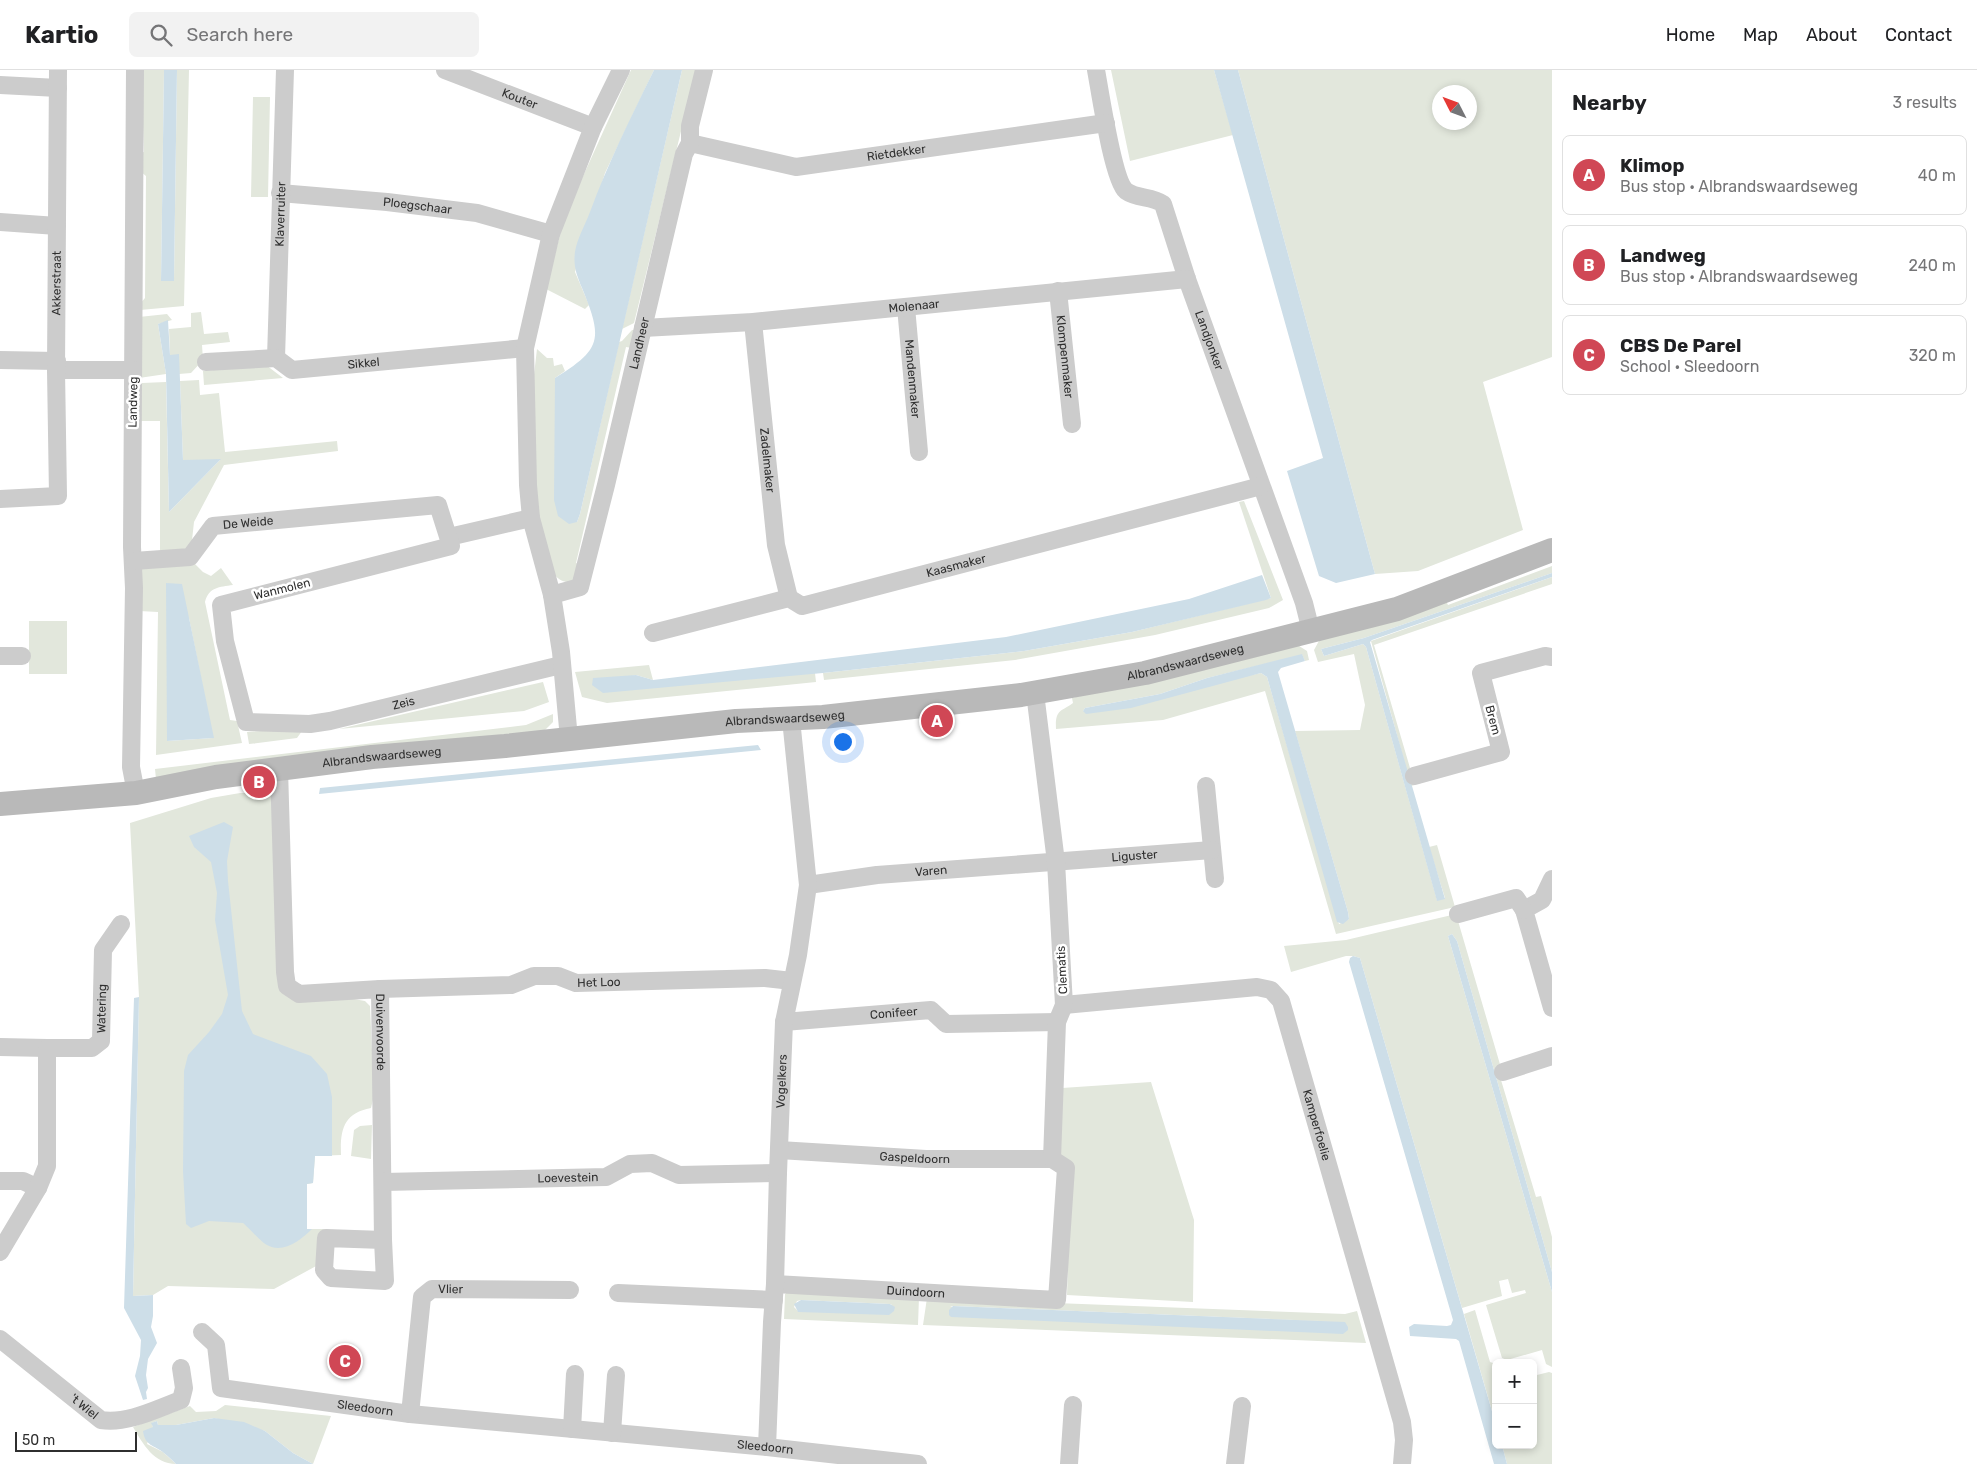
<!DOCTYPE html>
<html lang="en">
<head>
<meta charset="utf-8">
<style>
	:root { --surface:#fff; --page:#f2f2f2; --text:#202124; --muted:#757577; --line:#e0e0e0; --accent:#d04755 }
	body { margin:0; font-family:Rubik,sans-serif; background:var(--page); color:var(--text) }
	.controls { position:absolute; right:15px; bottom:15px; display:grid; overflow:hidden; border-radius:8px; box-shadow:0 2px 8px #0003 }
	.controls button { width:45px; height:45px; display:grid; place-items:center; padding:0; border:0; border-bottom:1px solid var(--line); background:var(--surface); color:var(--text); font:25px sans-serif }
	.compass { position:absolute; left:1432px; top:15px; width:45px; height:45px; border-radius:50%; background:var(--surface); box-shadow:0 2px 8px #0003; rotate:312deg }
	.scale { position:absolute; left:15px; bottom:12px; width:122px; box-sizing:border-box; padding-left:5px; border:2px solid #2f2f2f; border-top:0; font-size:14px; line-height:18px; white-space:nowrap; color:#2f2f2f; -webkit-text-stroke:4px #fff; paint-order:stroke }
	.you { position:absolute; left:842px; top:671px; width:18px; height:18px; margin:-12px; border:4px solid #fff; border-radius:50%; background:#1a73e8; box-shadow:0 0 0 8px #1a73e833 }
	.badge { display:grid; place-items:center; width:32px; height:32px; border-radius:50%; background:var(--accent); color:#fff; font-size:16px; font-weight:700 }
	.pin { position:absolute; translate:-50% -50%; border:2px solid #fff; box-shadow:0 1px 5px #0006 }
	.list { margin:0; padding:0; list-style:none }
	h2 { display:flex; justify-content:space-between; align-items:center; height:65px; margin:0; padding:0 20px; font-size:21px }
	h2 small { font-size:16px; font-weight:400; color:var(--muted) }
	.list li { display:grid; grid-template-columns:32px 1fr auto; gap:15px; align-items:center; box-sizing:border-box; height:80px; margin:0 10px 10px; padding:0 10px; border:1px solid var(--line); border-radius:8px }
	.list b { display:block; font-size:19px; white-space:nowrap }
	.list p { margin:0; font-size:16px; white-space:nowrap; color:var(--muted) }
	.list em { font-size:16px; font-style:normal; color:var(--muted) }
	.icon { flex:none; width:28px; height:28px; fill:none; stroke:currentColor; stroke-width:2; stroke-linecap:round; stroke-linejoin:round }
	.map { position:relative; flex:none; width:1552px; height:1394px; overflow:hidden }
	header { display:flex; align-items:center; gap:30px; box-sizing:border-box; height:70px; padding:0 25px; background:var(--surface); border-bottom:1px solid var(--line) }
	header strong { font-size:24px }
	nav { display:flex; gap:28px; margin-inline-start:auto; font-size:18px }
	.search { width:350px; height:45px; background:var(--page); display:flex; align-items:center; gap:12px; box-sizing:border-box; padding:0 18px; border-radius:8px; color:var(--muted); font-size:19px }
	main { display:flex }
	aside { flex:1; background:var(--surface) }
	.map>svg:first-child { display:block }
	.green { fill:#e2e7dc; fill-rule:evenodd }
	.water { fill:#cddee8 }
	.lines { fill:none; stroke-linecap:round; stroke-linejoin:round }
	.street { stroke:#ccc; stroke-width:18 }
	.secondary { stroke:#b9b9b9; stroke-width:24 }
	.labels { text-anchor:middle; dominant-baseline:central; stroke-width:5; stroke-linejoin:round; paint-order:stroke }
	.street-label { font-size:12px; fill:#2f2f2f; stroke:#fff }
</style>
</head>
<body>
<header>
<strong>Kartio</strong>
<div class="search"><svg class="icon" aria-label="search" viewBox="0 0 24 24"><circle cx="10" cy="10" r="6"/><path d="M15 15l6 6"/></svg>Search here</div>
<nav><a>Home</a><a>Map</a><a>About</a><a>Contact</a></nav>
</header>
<main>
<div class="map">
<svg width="1552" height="1394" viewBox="0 0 1552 1394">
	<rect width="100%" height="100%" fill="#fff"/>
	<path class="green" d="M141,0H164L161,211H174L177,0H189L184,236L140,240L139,235L145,228L146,106L140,101L139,83L144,82Z
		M631,0H654L605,103L575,202L589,235L585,239L546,219L562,157L575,124Z
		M682,0H696L634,253L622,259Z
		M1111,0H1214L1233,65L1130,91Z
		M1238,0H1552V287L1483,312L1523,460L1418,501L1375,504ZM1440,22H1470V52H1440Z
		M253,27H270L268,127H251Z
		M201,242L204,264L228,262L230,272L202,275L203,290L191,303L179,304V285H170L169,259L191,257V243Z
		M167,244L172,250L158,254L166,304L139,308V247Z
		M632,260H638L632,278L626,277L576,493L580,495L574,511C564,514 559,510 553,503L536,439L532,322L537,279L547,288H553L554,296L562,294L565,301L555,308L577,452L580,444L619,272L622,271Z
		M266,295L283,308L204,315L203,301Z
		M199,310L200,325L219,323L225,382L337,371L338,381L224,395L194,452L191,479L160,482V351H139L138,326L142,325V313L166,312L169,442L220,390H183L180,311Z
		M1244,431L1283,530L1269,538L1155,565L1015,590L824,610L823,603L1024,581L1132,562L1271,528L1239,432Z
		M194,493L203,502L211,506L221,498L233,515C219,517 209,517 205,532L230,650L237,651L242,673L156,685L158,542L139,541L141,497ZM167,513L189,548L213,668L167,671Z
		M1552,496V503L1364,568L1321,579L1324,586L1363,574L1366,577L1437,830L1445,828L1429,777L1437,775L1455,837L1336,864L1265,621L1163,650L1056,659C1055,639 1061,642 1073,633L1072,628L1296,574L1307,581L1309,590L1305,591L1302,585L1207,608L1160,624L1085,638L1083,641L1261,603L1267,607L1339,854L1349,849L1348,842L1295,661L1360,660L1365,635L1354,584L1318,592L1314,580L1320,569L1446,531L1448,535Z
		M1552,507V514L1374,575L1415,715L1411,716L1371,571Z
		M29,551H67V604H29Z
		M649,595L653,610L636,605L593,615L815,603L816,612L607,633L582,627L575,602Z
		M543,612L549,632L524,641L339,659Z
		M553,644V652L543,662L156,709L155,699L526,655Z
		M302,658V661L297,668L249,674L247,662Z
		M240,723H272L280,916L365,931L370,936L374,1025L371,1038C344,1043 340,1059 341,1085L315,1086L313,1113L307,1114V1159H326L318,1195L274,1219L168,1216L153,1225L133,1226L139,927L130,753L211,728Z
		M1456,844L1504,1008L1501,1010L1536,1127L1541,1126L1552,1167V1202L1457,871L1452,864L1448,866L1552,1222V1297L1546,1294L1542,1280L1507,1290L1502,1288L1486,1235L1526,1223L1525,1220L1512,1223L1508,1209L1499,1211L1502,1226L1462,1238L1360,888L1353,886H1346L1291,902L1284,876L1346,870Z
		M1151,1012L1194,1150L1193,1232L1067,1225L1071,1100L1058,1081L1062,1018Z
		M372,1055L371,1089L351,1086L354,1060L360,1056Z
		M788,1222L919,1227L918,1255L784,1249L785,1224ZM801,1230L890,1234L892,1235L799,1242L794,1237L797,1231Z
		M927,1228L1345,1244L1357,1241L1366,1273L923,1255ZM953,1236L1345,1252L950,1237Z
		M1475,1240L1490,1292L1496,1294V1355L1464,1244Z
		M1549,1302L1552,1303V1394H1507L1502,1375H1533V1306Z
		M225,1335L331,1346L313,1394L293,1383L265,1361L214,1348L176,1355H158L157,1351L152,1353L153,1357L147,1374L163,1382L176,1394C154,1394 143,1374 133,1357L190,1336L196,1342L216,1341Z"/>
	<path class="water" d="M164,0H177L174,211H161Z
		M654,0H682L580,444L577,452L569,454L558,446L554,430L555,308C602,279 603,269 582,218C577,206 573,196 575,182C577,169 585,155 590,142C608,93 631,47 654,0Z
		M1214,0H1238L1375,504L1336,513L1319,506L1287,401L1323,388Z
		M168,250L170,285L179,284L183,390L221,389L169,442L166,304L158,254Z
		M1552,503V507L1372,570L1370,572L1445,829L1437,831L1366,577L1363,574L1324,586L1321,579L1364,568Z
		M1262,505L1271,528L1266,530L1132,562L1024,581L823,603L603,623L592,615L593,608L636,605L653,610L1006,567L1189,529Z
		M166,513L182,514L214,668L167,671Z
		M1302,584L1305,591L1281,598L1278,602L1348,842L1349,849L1343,854L1337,852L1267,607L1261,603L1131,638L1086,644L1083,641L1085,638L1160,624L1207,608Z
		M758,675L761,680L319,724L320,718Z
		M224,752L233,757L227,791L228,811L242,941L253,964L311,986L327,1004L332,1027V1086H315L313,1113L307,1114V1159H312C301,1170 283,1184 267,1175C261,1172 249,1158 243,1153L209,1151L191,1158L186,1154L183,1101L184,1001L188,985L209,962L222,944L228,925L215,850L217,823L211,792L194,777L189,766Z
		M1452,864L1457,871L1552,1202V1222L1448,866Z
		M1353,886L1360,888L1496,1355V1375H1502L1507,1394H1494L1459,1271L1456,1269L1410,1266L1409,1257L1414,1254L1447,1256L1451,1255L1453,1250L1349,892L1350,888Z
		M139,927L133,1226L153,1225V1246L151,1257L157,1273L148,1289L146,1305L148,1318L146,1322L147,1329L143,1330L135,1306L140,1286L141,1270L124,1238L134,928Z
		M801,1230L890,1234L895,1237L894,1241L889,1245L798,1242L794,1234Z
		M953,1236L1345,1252L1348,1257V1260L1343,1264L951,1247L949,1245V1240Z
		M214,1348L244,1352L265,1361L293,1383L313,1394H176C172,1390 168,1386 164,1383C154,1375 145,1376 143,1361L153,1357L151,1353L157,1351L158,1355H176Z"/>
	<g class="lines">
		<g class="street">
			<path d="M135,0L132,477L134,518L131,697L136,723"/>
			<path id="s1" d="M445,0L593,57"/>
			<path id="s2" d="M1096,0C1100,21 1113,110 1126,121C1137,129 1152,126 1163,134L1187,209L1304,533L1311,561"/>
			<path d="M0,15L58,18"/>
			<path id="s3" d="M690,73L796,97L1106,53"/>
			<path id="s4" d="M280,123L387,132L477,143L551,164"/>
			<path d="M0,152L57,156"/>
			<path id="s5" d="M1058,221L1072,354"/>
			<path id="s6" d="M906,237L919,382"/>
			<path id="s7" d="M753,252L776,475L789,528"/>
			<path id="s8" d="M643,258L753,252L1187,209"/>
			<path id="s9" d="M276,288L285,0"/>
			<path d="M0,290L57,291"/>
			<path id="s10" d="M206,292L276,288L292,300L525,278"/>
			<path d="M56,300H133"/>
			<path id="s11" d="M0,429L58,426L56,300L58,0"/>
			<path d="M449,467L531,448"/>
			<path id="s12" d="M134,491L190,487L213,456L438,435L451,476L221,535L225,571L246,652L310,654L330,651L561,595"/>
			<path id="s13" d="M552,525L580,517L606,415L684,84L690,73V56L704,0"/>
			<path id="s14" d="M653,563L789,528L802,536L1261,416"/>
			<path d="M0,586H22"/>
			<path d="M569,669L561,582L552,525L531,448L528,415L525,278L551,164L593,57L621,0"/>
			<path id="s15" d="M279,699L285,902L287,916L299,924L380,919L383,1170"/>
			<path d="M1414,706L1501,682L1481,603L1545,586L1552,587"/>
			<path d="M1206,716L1215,809"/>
			<path d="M1552,809L1542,830L1524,840L1552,938"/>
			<path id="s16" d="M808,815L877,805L1212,780"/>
			<path d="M1458,844L1516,828L1524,840"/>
			<path id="s17" d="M380,919L511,915L534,906H558L576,913L765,908L792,911"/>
			<path id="s18" d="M1064,935L1257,917L1271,920L1281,931L1402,1352L1404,1370L1402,1394"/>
			<path id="s19" d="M784,952L931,940L946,954L1057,952"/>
			<path d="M0,977L47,978"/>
			<path d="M1503,1002L1552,986"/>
			<path id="s20" d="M779,1080L926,1089H1052"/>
			<path d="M0,1111H23L38,1118"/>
			<path id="s21" d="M383,1112L606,1107L630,1094L652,1093L679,1105L778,1103"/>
			<path d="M326,1168L383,1170L385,1211L331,1208L324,1200Z"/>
			<path id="s22" d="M0,1182L38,1118L47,1096V978H92L101,971L103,880L121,854"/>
			<path id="s23" d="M775,1214L1057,1230L1066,1098L1052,1089L1057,952L1064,935L1056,792L1035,623"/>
			<path d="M618,1223L774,1230"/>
			<path id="s24" d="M202,1262L216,1275L221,1318L410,1344L767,1377L918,1394"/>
			<path id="s25" d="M0,1269L101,1350C128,1354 156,1339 181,1330L184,1318L181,1298"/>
			<path id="s26" d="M410,1344L422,1227L432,1219L570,1220"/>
			<path d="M572,1359L575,1304"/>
			<path d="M612,1363L616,1305"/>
			<path id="s27" d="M767,1377L772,1252L775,1214L778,1103L784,952L798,885L808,815L791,649"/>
			<path d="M1069,1394L1073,1335"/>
			<path d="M1235,1394L1242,1336"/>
		</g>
		<path class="secondary" id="s28" d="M0,734L136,723L216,707L372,687L505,676L736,651L823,647L1021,625L1145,603L1397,539L1552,480"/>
	</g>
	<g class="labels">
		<g class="street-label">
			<text stroke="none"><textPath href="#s1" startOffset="80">Kouter</textPath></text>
			<text stroke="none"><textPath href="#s3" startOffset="210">Rietdekker</textPath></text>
			<text stroke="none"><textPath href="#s4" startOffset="138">Ploegschaar</textPath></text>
			<text stroke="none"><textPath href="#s9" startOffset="144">Klaverruiter</textPath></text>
			<text stroke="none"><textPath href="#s11" startOffset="271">Akkerstraat</textPath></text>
			<text stroke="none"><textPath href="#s8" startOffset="272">Molenaar</textPath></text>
			<text stroke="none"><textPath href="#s2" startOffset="309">Landjonker</textPath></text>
			<text stroke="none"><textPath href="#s13" startOffset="280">Landheer</textPath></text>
			<text stroke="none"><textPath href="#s5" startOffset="66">Klompenmaker</textPath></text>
			<text stroke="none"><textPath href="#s10" startOffset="162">Sikkel</textPath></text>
			<text stroke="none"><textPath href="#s6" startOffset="72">Mandenmaker</textPath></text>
			<text transform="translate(133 332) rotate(-89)">Landweg</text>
			<text stroke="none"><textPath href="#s7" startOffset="139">Zadelmaker</textPath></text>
			<text stroke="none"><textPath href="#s12" startOffset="130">De Weide</textPath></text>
			<text stroke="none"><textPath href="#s14" startOffset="315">Kaasmaker</textPath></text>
			<text transform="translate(282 519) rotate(-14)">Wanmolen</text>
			<text stroke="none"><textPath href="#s28" startOffset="1195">Albrandswaardseweg</textPath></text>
			<text stroke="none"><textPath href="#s12" startOffset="881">Zeis</textPath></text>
			<text stroke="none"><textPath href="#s28" startOffset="790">Albrandswaardseweg</textPath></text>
			<text transform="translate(1493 650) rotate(75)">Brem</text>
			<text stroke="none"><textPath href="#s28" startOffset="385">Albrandswaardseweg</textPath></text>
			<text stroke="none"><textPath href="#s16" startOffset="328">Liguster</textPath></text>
			<text stroke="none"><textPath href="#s16" startOffset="124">Varen</textPath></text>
			<text transform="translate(1062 900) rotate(-93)">Clematis</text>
			<text stroke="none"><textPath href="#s17" startOffset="222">Het Loo</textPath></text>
			<text stroke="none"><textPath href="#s22" startOffset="305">Watering</textPath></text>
			<text stroke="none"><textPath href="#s19" startOffset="110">Conifeer</textPath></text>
			<text stroke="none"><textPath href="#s15" startOffset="356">Duivenvoorde</textPath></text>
			<text stroke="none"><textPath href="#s27" startOffset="366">Vogelkers</textPath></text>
			<text stroke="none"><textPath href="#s18" startOffset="352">Kamperfoelie</textPath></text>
			<text stroke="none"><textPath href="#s20" startOffset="136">Gaspeldoorn</textPath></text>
			<text stroke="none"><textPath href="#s21" startOffset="185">Loevestein</textPath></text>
			<text stroke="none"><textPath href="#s26" startOffset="149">Vlier</textPath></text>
			<text stroke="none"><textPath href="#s23" startOffset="141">Duindoorn</textPath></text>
			<text stroke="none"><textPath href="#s25" startOffset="108">'t Wiel</textPath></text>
			<text stroke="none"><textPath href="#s24" startOffset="208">Sleedoorn</textPath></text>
			<text stroke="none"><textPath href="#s24" startOffset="610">Sleedoorn</textPath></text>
		</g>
	</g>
</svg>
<div class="controls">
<button>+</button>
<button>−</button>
</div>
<svg class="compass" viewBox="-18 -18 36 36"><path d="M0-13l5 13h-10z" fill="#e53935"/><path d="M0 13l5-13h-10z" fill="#757577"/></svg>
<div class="scale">50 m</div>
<div class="you"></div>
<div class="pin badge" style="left:937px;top:651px">A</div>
<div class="pin badge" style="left:259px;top:712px">B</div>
<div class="pin badge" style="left:345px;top:1291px">C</div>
</div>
<aside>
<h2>Nearby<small>3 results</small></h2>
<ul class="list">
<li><span class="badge">A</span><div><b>Klimop</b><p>Bus stop · Albrandswaardseweg</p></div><em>40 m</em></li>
<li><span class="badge">B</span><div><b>Landweg</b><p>Bus stop · Albrandswaardseweg</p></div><em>240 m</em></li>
<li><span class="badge">C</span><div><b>CBS De Parel</b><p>School · Sleedoorn</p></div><em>320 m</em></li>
</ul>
</aside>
</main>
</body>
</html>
